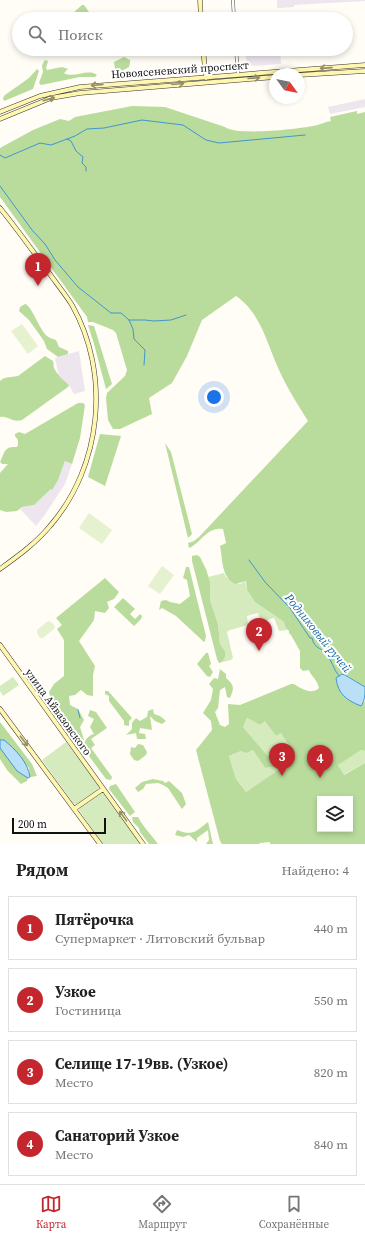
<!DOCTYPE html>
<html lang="ru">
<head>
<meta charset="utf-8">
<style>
	:root { --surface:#fff; --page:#f6f6f6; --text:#222; --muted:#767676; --line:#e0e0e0; --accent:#c4262e }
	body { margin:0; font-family:"Source Serif 4",serif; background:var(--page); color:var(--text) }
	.controls { position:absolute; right:12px; bottom:12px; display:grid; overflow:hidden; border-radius:0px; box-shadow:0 2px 6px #0003 }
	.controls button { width:36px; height:36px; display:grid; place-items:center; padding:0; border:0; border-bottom:1px solid var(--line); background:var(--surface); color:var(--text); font:20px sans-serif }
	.compass { position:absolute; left:269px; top:68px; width:36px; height:36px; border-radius:50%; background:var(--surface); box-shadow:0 2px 6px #0003; rotate:123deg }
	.scale { position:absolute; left:12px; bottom:10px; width:94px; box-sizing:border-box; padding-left:4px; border:2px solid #111; border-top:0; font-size:11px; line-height:14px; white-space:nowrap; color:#111; -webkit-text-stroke:3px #fff; paint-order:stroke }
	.you { position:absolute; left:214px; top:397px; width:14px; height:14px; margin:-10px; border:3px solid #fff; border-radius:50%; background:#1a73e8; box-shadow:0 0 0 6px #1a73e833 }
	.badge { display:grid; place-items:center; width:26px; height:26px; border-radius:50%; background:var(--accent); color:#fff; font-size:13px; font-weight:700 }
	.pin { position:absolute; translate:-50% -33px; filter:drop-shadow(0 1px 2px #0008) }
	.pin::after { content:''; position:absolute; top:21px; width:14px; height:12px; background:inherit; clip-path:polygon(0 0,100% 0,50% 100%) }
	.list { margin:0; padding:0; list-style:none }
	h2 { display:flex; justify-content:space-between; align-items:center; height:52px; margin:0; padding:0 16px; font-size:17px }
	h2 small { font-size:13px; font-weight:400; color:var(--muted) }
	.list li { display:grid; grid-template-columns:26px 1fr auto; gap:12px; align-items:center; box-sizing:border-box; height:64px; margin:0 8px 8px; padding:0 8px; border:1px solid var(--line); border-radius:0px }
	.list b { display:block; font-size:15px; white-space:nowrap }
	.list p { margin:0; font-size:13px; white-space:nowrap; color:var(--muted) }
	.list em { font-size:13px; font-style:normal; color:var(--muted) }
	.icon { flex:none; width:22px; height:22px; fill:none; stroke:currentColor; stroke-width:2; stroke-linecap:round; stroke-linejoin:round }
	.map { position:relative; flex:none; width:365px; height:844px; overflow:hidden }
	.search { position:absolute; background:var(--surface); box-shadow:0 2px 6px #0003; left:12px; right:12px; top:12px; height:44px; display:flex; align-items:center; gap:10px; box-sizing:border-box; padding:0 14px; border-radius:22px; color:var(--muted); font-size:15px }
	.sheet { height:340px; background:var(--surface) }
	nav { display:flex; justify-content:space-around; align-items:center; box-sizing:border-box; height:56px; border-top:1px solid var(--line); background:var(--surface); font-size:11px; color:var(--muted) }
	nav a { display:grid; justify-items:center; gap:2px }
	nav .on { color:var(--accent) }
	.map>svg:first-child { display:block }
	.industrial { fill:#eee6ef }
	.green { fill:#d5ebbd }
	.forest { fill:#b9dc9c; fill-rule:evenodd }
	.pitch { fill:#e6f2cf }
	.water { fill:#b9e0f7; stroke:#3f96cf }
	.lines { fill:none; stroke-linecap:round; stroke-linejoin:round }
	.stream { stroke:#3f96cf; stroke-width:1 }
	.street-casing { stroke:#444; stroke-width:3.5 }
	.secondary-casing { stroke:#333; stroke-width:5 }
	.street { stroke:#fff; stroke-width:2.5 }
	.secondary { stroke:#fff6b0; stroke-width:4 }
	.oneway { stroke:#948f68 }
	.labels { text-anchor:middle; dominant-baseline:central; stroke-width:4; stroke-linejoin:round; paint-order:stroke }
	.street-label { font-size:11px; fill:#111; stroke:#fff }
	.water-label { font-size:12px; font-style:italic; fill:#1768a6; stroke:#fff }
</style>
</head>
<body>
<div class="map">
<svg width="365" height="844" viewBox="0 0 365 844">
	<rect width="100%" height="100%" fill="#fffdf5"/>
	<path class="industrial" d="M277,0H365V1L294,5V7L281,8H277Z
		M245,49H280L281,64L256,66L250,65L246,59Z
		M365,99V107L330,114L328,107Z
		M79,351L85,391L74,394L69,385L59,376L55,358Z
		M65,461L72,464L65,484L44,516L36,526L20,509L22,507L34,505L51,489L58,480Z"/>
	<path class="green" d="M224,573L226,577L240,584L245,581L247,590L255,602L284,622L285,627L288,630L279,631L274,618L260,622L258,613L247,616L248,625L230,630L227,632L233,658L231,660L223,662H222L225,657V651L220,644L218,624L210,600V582L208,577Z
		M13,677L19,685L3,696L0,691V686Z
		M247,718L260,725L265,720L276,736L281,733L294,754L281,763L267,755L243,727Z
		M66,742L99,786L98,790L77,805L74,804L42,760Z
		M253,750L265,768L273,767L278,770L246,792L236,779L229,756L241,751Z
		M361,750L365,751V763L343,775L338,764Z
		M101,792L104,794L141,844H103L79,810V808Z"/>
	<path class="forest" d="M82,5H84L94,19H71L73,13Z
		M124,57L130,60V63L129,67L120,72L115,69L114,62Z
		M45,60L48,61L46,68L47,70L62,67L68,69L64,73C73,79 88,68 97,75L95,77H80L41,85L39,83L43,72L42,65Z
		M37,69L39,71L33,89L4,101L3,98L5,95L29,78Z
		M132,106L165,107L225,127C236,136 298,129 313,126C319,125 325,122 331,121L330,117L357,111V114L365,112V687L348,676L342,674L336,678C338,694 347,702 362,705L365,701V751L361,750L338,765L344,775L365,763V844H270V842L260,843L259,844H222L220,841L196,750L212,730L211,721L203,713L211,700L213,689L209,684L214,678L218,679L220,669L226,674V678C235,686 234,688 230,698L227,697L225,687L220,690L218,708L215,712L220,725L225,727L229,724L228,704L240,705L291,684H294C301,689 312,695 319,688C316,677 311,677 309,670L303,671L300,668V651L291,635L289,633V631L285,627L284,622L255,602L247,590L246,581L235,584C221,576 223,561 220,546L226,543L223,529C207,526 201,543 189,548L188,543L194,541L199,537L308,421C298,405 287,388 279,370C267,344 261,313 236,296L202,320L187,356L172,383L149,398L152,414L120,429H113L108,420L106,398L107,393L125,376L127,370L116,333L113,330L93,322H88L87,317L0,197V148L33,130L60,119L69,121L75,117ZM247,718L260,725L265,721L276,736L281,733L294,754L281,763L267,755L243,727ZM253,750L265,768L273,767L278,770L246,792L236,779L229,756L241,751L246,753ZM320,799H350V829H320Z
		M25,304C32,306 39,329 47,336C49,338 53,339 56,340L59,347L68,351V354L58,357L47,349L44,341L29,320L19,311L20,307Z
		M88,325L94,326L112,384L106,389L94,344Z
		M45,356L53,361C54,364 53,366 54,368C56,373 64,381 69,385L68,387L22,420C12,423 8,415 0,417V381L4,378L18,376Z
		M78,403H83L85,405L80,438L72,464L65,461L58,480L52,490L51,489L34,505L22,507L17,511L6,512L0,510V473L8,464H2L0,462C5,452 4,446 17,447L18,445V440L15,436V434L19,432L25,434Z
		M100,434L121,436L105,486L88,477Z
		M165,443L171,452L192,534L188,538Z
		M197,555L200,557L206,569L210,582V600L218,624L220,644L225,651V657L222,662L219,663L217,659L192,561V556Z
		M186,567H189L206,636L205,641L204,642L176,616L162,608L159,610L161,601L166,600L170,602L180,604L190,596L187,580L183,578Z
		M105,578L119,592L114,599L107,602L109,608L105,613L95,611L94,620L79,641L95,666L93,675V696L87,695L81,690L75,695L69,696L70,705L78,709L84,720L80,727L84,740L79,743L71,732V728L52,701L49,692L54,684L64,676V640L57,629L62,625L56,618Z
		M123,598L135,609L130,614L135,619L140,614L142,616L141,619L134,626L114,607Z
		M206,653H208L211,664L209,666L213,672L210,677L207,676L197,664Z
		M105,691H108L132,718L129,721V726L124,725V721L109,701V696L105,694Z
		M153,709L154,714L160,716L166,721L162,724L155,721L150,716L152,730L140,728L139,733L145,734L146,739H137L136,733L126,735L132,729V723L136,718L140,721L147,717L148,711Z
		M90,710L96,712L107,728L91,739L95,745L91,748L112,777L111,780L106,779L83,748C85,740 87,736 94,734L90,727L94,719L88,716Z
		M0,722L32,764L37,776L30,777L29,768L4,740H0Z
		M138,744L143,745L147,752L146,755L138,761L134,760L130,754L131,747L135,748Z
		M0,746L17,771L28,778L27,781L21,784L7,770L0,759Z
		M153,779L163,781L165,783L169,781L182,793L186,804L182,809L168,788L163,785L158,783L146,784L143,789L138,792L135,788L142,782Z
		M116,784L135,812L130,816L109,789L110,786Z
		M132,817H138C143,827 151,834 158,844H149L140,832L139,828L133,822Z
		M208,822L213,844H206L209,840L208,830L197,838V842L189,835L183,837L175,835L177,830C193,836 195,832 208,822Z"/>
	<path class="pitch" d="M22,324L38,346L28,354L11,331Z
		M89,513L112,530L102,544L79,528Z
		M162,566L174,575L160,594L148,586Z
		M48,621L51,622L55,626L54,629L43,638H40L37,633V630Z"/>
	<path class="water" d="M342,674L345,675L365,687C365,694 365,701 361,706C346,700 338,694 336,678Z
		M0,740H4C15,749 28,762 30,777L28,778L17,771L0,748Z"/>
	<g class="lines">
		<path class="stream" d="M67,139L71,141L76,151L83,157L82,163L86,167V171
			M0,155L5,158L40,143L51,145L75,136L87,129L104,128L142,120L183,125L206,140L219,143L305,135
			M0,186L32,230L45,244L55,260L78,287L111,313H121L129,320L133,329L134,339L145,350L144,365
			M129,320H145L154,321L171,320L186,315
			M249,560L265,582L290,608L310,638H312C315,650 320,646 326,654C332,660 333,669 339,676
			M78,710L80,718"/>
		<g class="street-casing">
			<path id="street" d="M233,0L234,19
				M236,49L238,74"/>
		</g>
		<g class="secondary-casing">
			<path id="secondary" d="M200,0L201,19
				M203,49L206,78
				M299,75L365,71
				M0,112L40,96L80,87L365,65
				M0,119L51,98L80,93L275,77
				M0,208C17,229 33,251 49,273C57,284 65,294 72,305C111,374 102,466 50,526C36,543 18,556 0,569
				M0,645L143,844
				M0,709L100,844
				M74,809L103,789"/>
		</g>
		<use href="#street" class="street"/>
		<use href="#secondary" class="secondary"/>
	</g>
	<defs><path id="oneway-shaft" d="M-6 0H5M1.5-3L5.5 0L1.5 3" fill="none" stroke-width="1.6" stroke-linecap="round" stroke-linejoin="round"/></defs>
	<g class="oneway">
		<use href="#oneway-shaft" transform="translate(326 68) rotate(176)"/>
		<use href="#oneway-shaft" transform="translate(254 78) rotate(-4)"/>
		<use href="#oneway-shaft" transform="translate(178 84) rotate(-5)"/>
		<use href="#oneway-shaft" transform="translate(97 85) rotate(174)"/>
		<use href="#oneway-shaft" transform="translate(49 99) rotate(-16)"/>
		<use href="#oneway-shaft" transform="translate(24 741) rotate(53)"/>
		<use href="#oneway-shaft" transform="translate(123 816) rotate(-126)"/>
	</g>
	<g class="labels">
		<g class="street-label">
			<text transform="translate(180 70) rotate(-4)">Новоясеневский проспект</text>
			<text transform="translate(58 712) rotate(54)">улица Айвазовского</text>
		</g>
		<g class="water-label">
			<text transform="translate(318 633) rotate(51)">Родниковый ручей</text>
		</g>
	</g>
</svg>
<div class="controls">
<button><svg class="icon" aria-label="layers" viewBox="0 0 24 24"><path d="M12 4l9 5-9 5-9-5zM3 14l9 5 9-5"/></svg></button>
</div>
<svg class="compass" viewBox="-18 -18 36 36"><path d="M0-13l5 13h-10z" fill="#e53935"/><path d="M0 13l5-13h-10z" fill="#767676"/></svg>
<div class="scale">200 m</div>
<div class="you"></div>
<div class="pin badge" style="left:38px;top:286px">1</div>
<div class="pin badge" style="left:259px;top:651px">2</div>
<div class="pin badge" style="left:282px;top:776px">3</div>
<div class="pin badge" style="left:320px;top:778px">4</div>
<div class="search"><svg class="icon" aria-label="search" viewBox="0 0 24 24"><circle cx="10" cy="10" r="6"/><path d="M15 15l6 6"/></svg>Поиск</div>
</div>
<section class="sheet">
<h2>Рядом<small>Найдено: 4</small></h2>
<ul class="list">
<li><span class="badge">1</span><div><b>Пятёрочка</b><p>Супермаркет · Литовский бульвар</p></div><em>440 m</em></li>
<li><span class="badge">2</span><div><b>Узкое</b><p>Гостиница</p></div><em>550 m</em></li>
<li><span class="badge">3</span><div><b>Селище 17-19вв. (Узкое)</b><p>Место</p></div><em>820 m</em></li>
<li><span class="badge">4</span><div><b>Санаторий Узкое</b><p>Место</p></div><em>840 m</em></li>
</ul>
</section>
<nav>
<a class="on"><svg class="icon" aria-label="map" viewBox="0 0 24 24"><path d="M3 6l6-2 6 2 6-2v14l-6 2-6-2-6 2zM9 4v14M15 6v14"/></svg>Карта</a>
<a><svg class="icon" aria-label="directions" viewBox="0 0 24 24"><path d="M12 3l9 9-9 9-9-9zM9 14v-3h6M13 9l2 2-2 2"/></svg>Маршрут</a>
<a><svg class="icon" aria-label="saved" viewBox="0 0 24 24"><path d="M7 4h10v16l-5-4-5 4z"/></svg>Сохранённые</a>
</nav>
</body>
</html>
